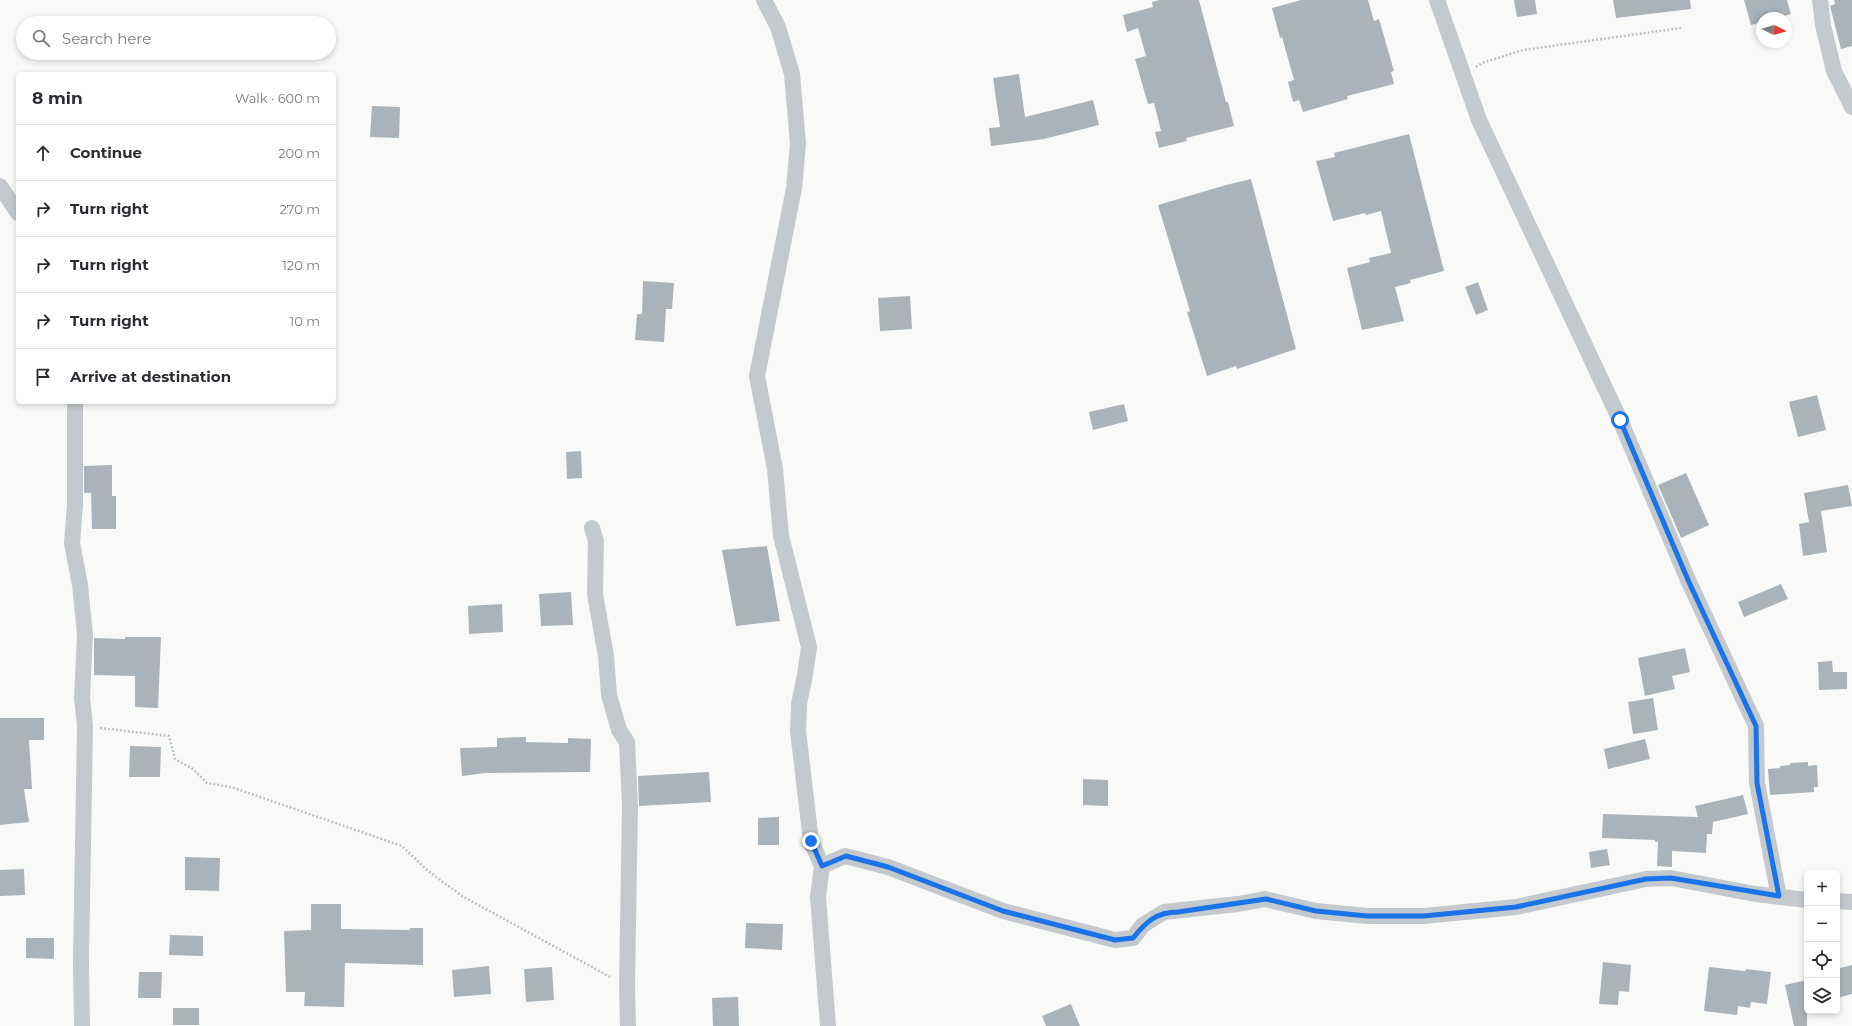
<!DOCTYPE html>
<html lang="en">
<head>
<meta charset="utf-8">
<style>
	:root { --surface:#fff; --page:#f7f7f7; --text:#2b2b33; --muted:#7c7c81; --line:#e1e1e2 }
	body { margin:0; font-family:Montserrat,sans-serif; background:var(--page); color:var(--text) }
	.controls { position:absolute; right:12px; bottom:12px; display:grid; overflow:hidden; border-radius:6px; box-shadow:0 2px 6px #0003 }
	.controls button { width:36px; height:36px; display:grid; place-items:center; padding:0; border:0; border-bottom:1px solid var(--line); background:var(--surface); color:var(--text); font:20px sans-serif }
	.compass { position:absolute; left:1756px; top:12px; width:36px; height:36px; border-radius:50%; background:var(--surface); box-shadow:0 2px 6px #0003; rotate:95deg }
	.stop { position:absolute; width:12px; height:12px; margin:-9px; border:3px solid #1a73e8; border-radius:50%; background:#fff }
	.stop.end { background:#1a73e8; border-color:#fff; box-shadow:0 1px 4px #0008 }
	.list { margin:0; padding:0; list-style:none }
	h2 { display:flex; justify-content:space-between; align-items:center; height:52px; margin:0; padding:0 16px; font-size:17px }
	h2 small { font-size:13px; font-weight:400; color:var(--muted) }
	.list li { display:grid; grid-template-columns:26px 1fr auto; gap:12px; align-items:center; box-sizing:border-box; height:56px; padding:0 16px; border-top:1px solid var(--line) }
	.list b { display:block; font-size:15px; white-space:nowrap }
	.list em { font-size:13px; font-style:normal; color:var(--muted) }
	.icon { flex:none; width:22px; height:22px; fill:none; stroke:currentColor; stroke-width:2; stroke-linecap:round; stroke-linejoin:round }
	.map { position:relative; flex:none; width:1852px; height:1026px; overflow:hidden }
	.search { position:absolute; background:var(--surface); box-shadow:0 2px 6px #0003; left:16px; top:16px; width:320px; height:44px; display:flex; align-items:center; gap:10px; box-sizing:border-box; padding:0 14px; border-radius:22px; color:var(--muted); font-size:15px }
	.panel { position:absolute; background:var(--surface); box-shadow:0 2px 6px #0003; left:16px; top:72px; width:320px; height:332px; border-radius:6px }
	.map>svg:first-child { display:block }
	.building { fill:#aab3ba }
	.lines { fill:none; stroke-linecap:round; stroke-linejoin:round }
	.path { stroke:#bec1c4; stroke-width:2.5; stroke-dasharray:2 2; stroke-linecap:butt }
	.minor { stroke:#c4c9cd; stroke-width:16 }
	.route { stroke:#1a73e8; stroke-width:5 }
</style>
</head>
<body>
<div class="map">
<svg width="1852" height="1026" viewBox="0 0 1852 1026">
	<rect width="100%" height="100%" fill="#f9faf7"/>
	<path class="building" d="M1159,0H1199L1226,102H1228L1234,126L1186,138L1187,141L1159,148L1155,132L1161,131L1154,103L1148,104L1135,59L1146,56L1138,28L1127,32L1123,15L1153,7L1152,2Z
		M1301,0H1368L1374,21L1379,19L1394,71L1391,72L1394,84L1347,96L1348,99L1303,112L1299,100L1293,102L1288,82L1294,80L1282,37L1280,38L1272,8Z
		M1514,0H1535L1537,14L1517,17Z
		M1613,0H1690L1691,9L1616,18Z
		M1744,0H1787L1791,14L1777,18H1762V22L1751,25Z
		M1834,0H1852V46L1841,49L1830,6L1835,4Z
		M1019,74L1025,117L1093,100L1099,125L1044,139L991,146L989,128L1000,127L993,78Z
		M372,106L400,107L399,138L370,137Z
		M1409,134L1444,271L1410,280L1411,283L1395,287L1404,321L1362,330L1347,268L1370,262L1369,258L1391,253L1381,211L1366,215L1365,213L1333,221L1316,161L1335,157L1334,153Z
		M1251,179L1296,349L1237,369L1236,366L1207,376L1187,312L1190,311L1158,205L1226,185Z
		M643,281L674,283L672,309H666L664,342L635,340L637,314H642Z
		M1478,282L1488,310L1476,315L1465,287Z
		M910,296L912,329L880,331L878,298Z
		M1817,395L1826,430L1798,437L1789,402Z
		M1124,404L1128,421L1093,430L1089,412Z
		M581,451L582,478L567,479L566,452Z
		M112,465V496H116V529H92L91,493H84V466Z
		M1686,473L1709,525L1681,538L1658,485Z
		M1848,485L1852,506L1821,511L1827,552L1803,556L1799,524L1809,522L1804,493Z
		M767,546L780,621L736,626L722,550Z
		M1781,584L1788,599L1744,617L1738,602Z
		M571,592L573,625L541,626L539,594Z
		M502,604L503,632L469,634L468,606Z
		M125,637H161L158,708L135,707V676L94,675V638L125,639Z
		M1685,648L1690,672L1672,676L1675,689L1645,696L1638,658Z
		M1832,661L1833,672H1847V689L1819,690L1818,662Z
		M1653,698L1658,730L1633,734L1628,702Z
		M0,718H44V740H29L32,789H24L29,822L0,825Z
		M526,737V742L568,743V738L591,739L590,772L485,773L462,776L460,748L497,747V738Z
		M1645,739L1650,759L1608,769L1604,749Z
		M130,746L161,747L160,777H129Z
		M1808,762V766L1817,765L1818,787H1814V792L1770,795L1768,769L1780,768V766L1790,765V763Z
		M709,772L711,802L639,806L638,776Z
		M1083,779L1108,780V806L1083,805Z
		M1743,795L1748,814L1713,822L1712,834H1707L1706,853L1672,851V867L1657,866L1658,842H1655V840L1602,838L1603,814L1698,817L1695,806Z
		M779,817V845H758V818Z
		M1607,849L1610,865L1591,868L1589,852Z
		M185,857L220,858L219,891L185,890Z
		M24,869L25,895L0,896V870Z
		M311,904H341V929L410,930V928H423V965L345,963L344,1007L304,1006L305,992H286L284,931L311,930Z
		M746,923L783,924L782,950L745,948Z
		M170,935L203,936V956L169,955Z
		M26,938H54V959L26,958Z
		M1603,962L1631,965L1629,992L1619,991L1618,1005L1599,1004Z
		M1852,965V994L1837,998V969Z
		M489,966L491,994L454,997L452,970Z
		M552,967L554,1000L526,1002L524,969Z
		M1709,967L1745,971L1746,969L1771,972L1767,1004L1751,1002L1750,1008L1738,1006L1737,1015L1704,1011Z
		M139,972H162L161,998H138Z
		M1807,980V1026H1794L1785,985Z
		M738,997L739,1026H713L712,998Z
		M1071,1004L1080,1026H1046L1042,1016Z
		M173,1008H199V1025H173Z"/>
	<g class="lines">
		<path class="path" d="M1476,67L1482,63L1523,50L1681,28
			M100,728L169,736L175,759L193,769L207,783L231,787L402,846L427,870L462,896L612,978"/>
		<path class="minor" d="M764,0L778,27L792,74L798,144L794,188L757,376L775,469L781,536L809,647L805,675L799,704L798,731L811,841L822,866
			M1437,0L1479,120L1620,420L1688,580L1756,726L1757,783L1779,897
			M1820,0L1823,25L1834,71L1852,107
			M0,186L18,213
			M75,402V505L72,543L80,585L85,635L82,698L85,726L81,962L82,1026
			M592,528L596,541L595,594L606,656L609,695L619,730L627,742L630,805L627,985L628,1026
			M1837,901L1852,902
			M828,1026L818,897L822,866L845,856L888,867L1003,911L1115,940L1133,938L1143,925L1164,912L1238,904L1265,899L1316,911L1367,916H1424L1516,907L1646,879L1671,878L1755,894L1807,900"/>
	</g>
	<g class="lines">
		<path class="route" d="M811,841L822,866L846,856L888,867L1003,911L1115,940L1133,938C1146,922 1156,912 1178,912L1266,899L1316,911L1367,916H1424L1516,907L1646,879L1671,878L1779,896L1757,783L1756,726L1688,580L1620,420"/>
	</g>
</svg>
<div class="controls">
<button>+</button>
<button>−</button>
<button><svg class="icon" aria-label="locate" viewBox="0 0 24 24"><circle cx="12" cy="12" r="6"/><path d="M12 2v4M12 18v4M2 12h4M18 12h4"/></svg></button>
<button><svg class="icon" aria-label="layers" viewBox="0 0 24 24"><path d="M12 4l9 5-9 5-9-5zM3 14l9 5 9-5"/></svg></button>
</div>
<svg class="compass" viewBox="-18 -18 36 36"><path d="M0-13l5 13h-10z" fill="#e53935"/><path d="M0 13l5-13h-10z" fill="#7c7c81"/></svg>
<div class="stop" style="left:1620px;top:420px"></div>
<div class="stop end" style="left:811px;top:841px"></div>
<div class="search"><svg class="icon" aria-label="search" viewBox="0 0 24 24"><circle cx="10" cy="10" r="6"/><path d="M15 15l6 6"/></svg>Search here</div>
<section class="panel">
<h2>8 min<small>Walk · 600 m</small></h2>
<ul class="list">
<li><svg class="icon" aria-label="ahead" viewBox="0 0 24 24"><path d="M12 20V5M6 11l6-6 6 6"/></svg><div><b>Continue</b></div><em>200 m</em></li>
<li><svg class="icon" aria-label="right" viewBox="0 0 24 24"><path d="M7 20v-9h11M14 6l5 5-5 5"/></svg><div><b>Turn right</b></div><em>270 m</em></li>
<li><svg class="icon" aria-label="right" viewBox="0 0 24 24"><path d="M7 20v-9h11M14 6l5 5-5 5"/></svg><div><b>Turn right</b></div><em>120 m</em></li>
<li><svg class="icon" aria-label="right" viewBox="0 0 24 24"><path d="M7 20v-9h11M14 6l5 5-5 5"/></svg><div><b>Turn right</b></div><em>10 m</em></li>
<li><svg class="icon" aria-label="arrive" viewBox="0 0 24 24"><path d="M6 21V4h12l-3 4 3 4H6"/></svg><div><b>Arrive at destination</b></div></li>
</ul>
</section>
</div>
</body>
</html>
